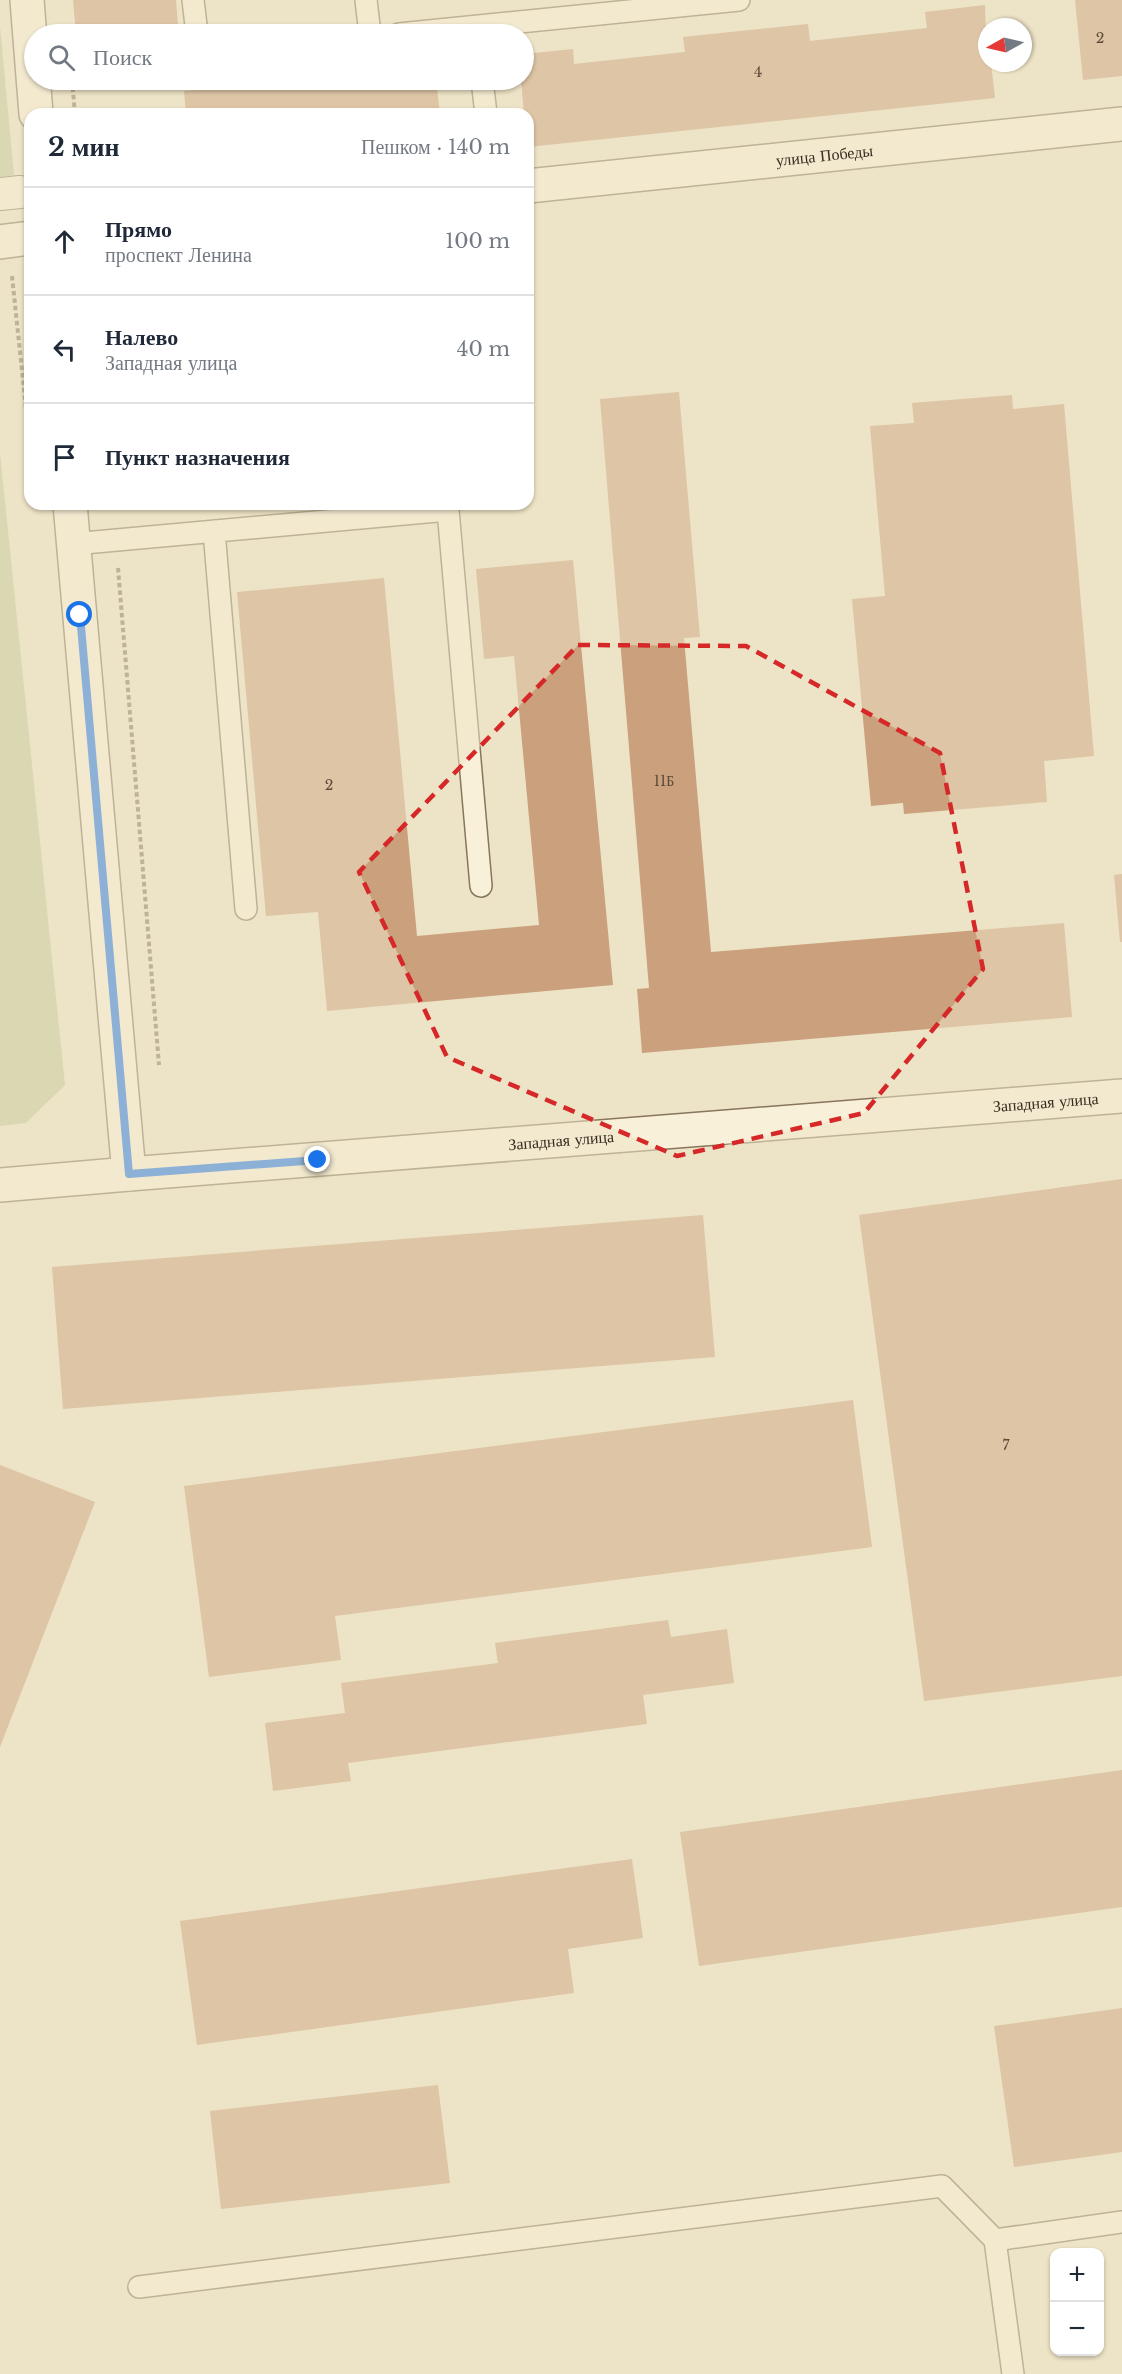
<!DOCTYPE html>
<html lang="ru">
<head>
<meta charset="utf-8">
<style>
	:root { --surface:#fff; --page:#f6f6f7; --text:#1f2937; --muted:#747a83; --line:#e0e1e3 }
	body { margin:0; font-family:"Libre Baskerville",serif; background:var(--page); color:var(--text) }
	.controls { position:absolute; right:18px; bottom:18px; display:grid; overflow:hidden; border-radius:12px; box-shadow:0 2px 4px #0004 }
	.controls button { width:54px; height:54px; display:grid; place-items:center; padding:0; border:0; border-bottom:2px solid var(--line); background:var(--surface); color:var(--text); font:30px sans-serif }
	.compass { position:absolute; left:978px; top:18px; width:54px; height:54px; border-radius:50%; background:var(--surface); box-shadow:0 2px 4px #0004; rotate:262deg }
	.stop { position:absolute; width:18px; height:18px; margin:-14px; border:4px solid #1a73e8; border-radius:50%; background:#fff }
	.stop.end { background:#1a73e8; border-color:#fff; box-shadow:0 2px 6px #0008 }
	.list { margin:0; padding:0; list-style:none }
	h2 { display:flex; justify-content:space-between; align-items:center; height:78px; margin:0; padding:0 24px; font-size:26px }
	h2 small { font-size:20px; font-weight:400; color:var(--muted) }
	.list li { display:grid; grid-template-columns:39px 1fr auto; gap:18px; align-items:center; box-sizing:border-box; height:108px; padding:0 24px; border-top:2px solid var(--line) }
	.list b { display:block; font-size:22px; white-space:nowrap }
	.list p { margin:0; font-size:20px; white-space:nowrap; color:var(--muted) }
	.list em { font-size:20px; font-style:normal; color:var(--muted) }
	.icon { flex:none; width:33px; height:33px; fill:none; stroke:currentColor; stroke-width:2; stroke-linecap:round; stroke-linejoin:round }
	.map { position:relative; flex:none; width:1122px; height:2374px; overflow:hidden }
	.search { position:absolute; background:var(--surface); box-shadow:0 2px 4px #0004; left:24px; top:24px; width:510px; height:66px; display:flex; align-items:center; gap:15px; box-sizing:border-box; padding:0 21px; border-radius:33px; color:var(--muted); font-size:22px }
	.panel { position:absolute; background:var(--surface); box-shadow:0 2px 4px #0004; left:24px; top:108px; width:510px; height:402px; border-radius:18px }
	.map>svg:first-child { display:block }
	.green { fill:#c3cb9a }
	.building { fill:#caa07d }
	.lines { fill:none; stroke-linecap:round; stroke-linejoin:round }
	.service-casing { stroke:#87755c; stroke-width:24 }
	.pedestrian-casing { stroke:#87755c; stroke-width:34 }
	.minor-casing { stroke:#87755c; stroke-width:36 }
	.tertiary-casing { stroke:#87755c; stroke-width:36 }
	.path { stroke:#87755c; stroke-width:4; stroke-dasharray:4.5 3; stroke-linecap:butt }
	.service { stroke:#f8f0d9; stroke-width:21 }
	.pedestrian { stroke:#f8f0d9; stroke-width:32 }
	.minor { stroke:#f8f0d9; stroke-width:33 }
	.tertiary { stroke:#f8f0d9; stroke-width:33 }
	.route { stroke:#1a73e8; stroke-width:8 }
	.marked { fill:none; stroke:#d62828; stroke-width:4.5; stroke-dasharray:12 8; stroke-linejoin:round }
	.labels { text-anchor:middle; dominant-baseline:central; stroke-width:6; stroke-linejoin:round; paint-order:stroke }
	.number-label { font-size:14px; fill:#5c4936 }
	.street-label { font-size:16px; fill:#382c1f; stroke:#f4edd5 }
</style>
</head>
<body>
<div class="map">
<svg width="1122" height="2374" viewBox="0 0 1122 2374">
	<rect width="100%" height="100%" fill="#ede3c6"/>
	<path class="green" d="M0,26L14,175L0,177Z
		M0,453L65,1085L26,1123L0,1126Z"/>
	<path class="building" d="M73,0H176L178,26L76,34Z
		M1075,0H1122V76L1083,80Z
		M985,5L987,63H991L995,98L528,147V114H524L521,80H524V54L573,49L574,64L685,52L683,37L808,24L810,41L927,28L925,12Z
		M305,80H436L440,114H186L184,91Z
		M679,392L700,637L684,638L711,952L1064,923L1072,1017L642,1053L637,989L649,988L600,399Z
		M1012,395L1013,409L1064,404L1094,756L1044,761L1047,802L904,814L903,803L871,806L852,599L885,596L870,426L914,423L912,403Z
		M573,560L613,985L327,1011L318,912L266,916L237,592L384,578L417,936L539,925L514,656L484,659L476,569Z
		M1122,874V942H1120L1114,875Z
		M1122,1179V1676L924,1701L859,1215Z
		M703,1215L715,1357L63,1409L52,1267Z
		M853,1400L872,1547L335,1616L341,1660L209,1677L184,1486Z
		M0,1465L95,1502L0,1747Z
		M668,1620L671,1637L727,1629L734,1683L643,1695L647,1724L348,1763L351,1781L273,1791L265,1723L345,1713L341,1683L498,1663L495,1643Z
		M1122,1770V1907L699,1966L680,1832Z
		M632,1859L643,1938L568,1949L574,1993L197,2045L180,1921Z
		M1122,2008V2152L1014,2167L994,2026Z
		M438,2085L450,2183L221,2209L210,2111Z"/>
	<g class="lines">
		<g class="service-casing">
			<path id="service" d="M193,0L197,34
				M366,0L370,34
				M399,34L739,0
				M482,80L486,114
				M214,531L246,909
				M73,544L448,510L481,886
				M995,2240L1122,2222
				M139,2287L942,2186L995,2240L1013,2374"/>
		</g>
		<g class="pedestrian-casing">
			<path id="pedestrian" d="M0,194L20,192"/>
		</g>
		<g class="minor-casing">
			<g id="minor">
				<path id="s1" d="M528,186L1122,124"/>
				<path d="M0,242L30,238"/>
				<path d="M0,1185L129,1174"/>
			</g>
		</g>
		<g class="tertiary-casing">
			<g id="tertiary">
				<path d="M27,0L36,114"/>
				<path id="s2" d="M70,504L129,1174L1122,1096"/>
			</g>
		</g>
		<path class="path" d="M72,80L75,114
			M12,276L30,446
			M118,568L159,1065"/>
		<use href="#service" class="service"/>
		<use href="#pedestrian" class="pedestrian"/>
		<use href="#minor" class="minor"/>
		<use href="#tertiary" class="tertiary"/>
	</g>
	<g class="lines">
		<path class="route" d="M80,615L129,1174L318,1160"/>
	</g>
	<path d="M0 0H1122V2374H0ZM578,645L746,646L940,753L983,969L864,1113L677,1156L447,1057L359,872Z" fill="#ede3c6" fill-opacity=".55" fill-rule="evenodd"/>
	<path class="marked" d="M578,645L746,646L940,753L983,969L864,1113L677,1156L447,1057L359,872Z"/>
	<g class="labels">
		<g class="number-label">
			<text x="1100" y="38">2</text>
			<text x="758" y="72">4</text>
			<text x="664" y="781">11Б</text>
			<text x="329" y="785">2</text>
			<text x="1006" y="1445">7</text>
		</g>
		<g class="street-label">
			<text stroke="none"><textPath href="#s1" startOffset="298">улица Победы</textPath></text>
			<text stroke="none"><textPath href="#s2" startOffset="1592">Западная улица</textPath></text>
			<text stroke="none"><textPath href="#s2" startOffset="1106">Западная улица</textPath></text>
		</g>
	</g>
</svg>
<div class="controls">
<button>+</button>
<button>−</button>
</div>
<svg class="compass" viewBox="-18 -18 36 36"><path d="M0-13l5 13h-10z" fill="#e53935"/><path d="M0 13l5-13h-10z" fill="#747a83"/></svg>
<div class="stop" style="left:80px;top:615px"></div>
<div class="stop end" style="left:318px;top:1160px"></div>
<div class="search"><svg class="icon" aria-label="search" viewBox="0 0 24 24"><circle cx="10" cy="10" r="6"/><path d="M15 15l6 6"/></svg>Поиск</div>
<section class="panel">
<h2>2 мин<small>Пешком · 140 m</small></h2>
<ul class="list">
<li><svg class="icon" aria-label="ahead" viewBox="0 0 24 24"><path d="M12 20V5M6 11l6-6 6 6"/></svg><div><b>Прямо</b><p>проспект Ленина</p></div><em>100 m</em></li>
<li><svg class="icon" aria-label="left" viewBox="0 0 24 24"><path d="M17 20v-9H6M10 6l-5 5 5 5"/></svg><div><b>Налево</b><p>Западная улица</p></div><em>40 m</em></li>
<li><svg class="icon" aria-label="arrive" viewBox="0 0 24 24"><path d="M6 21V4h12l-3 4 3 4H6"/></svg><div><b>Пункт назначения</b></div></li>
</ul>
</section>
</div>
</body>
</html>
